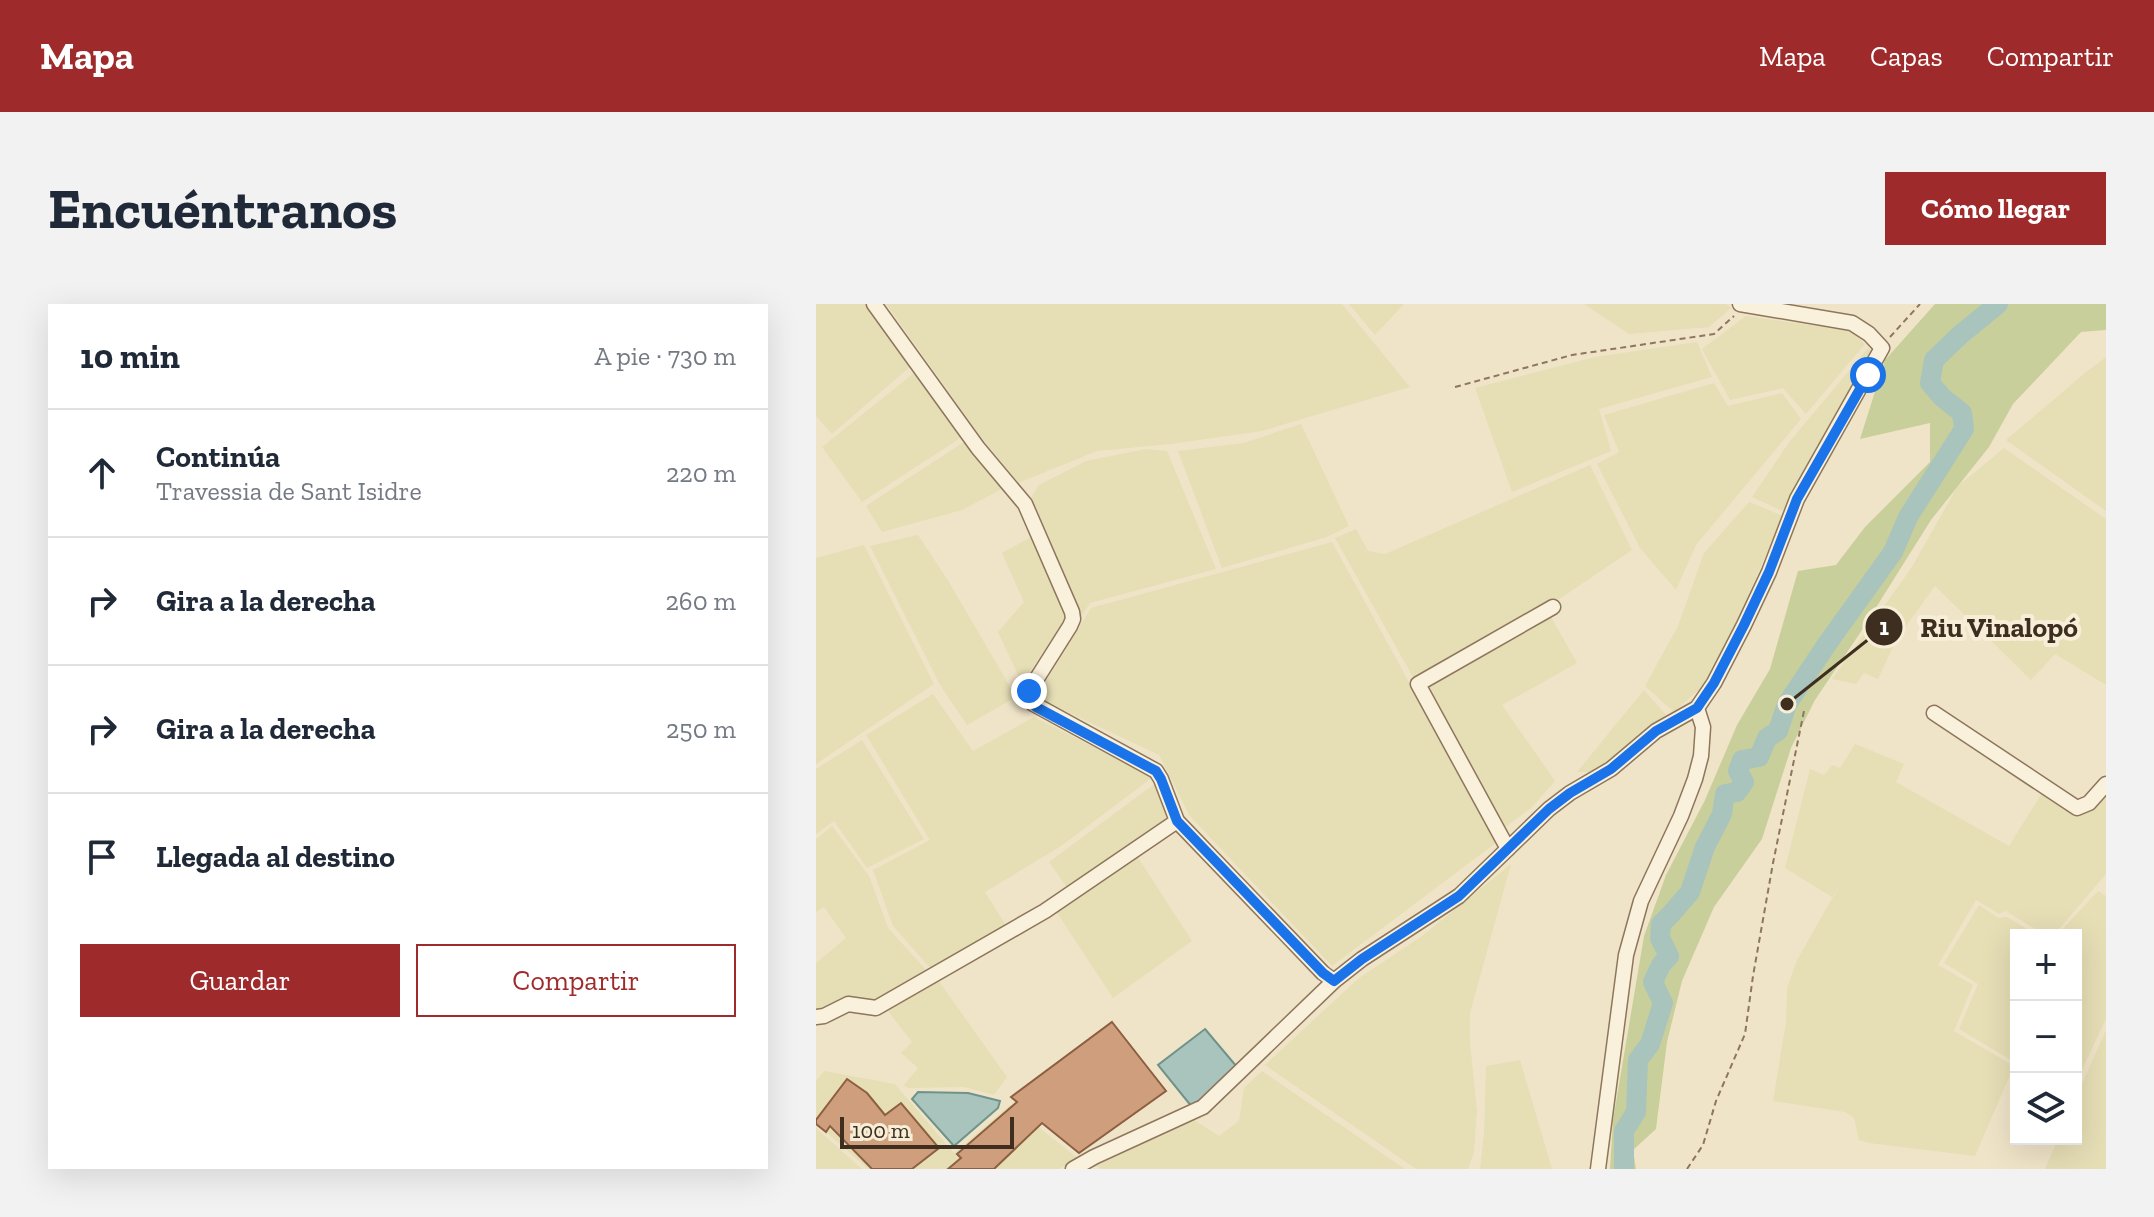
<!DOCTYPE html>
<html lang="es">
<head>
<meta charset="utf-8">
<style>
	:root { --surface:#fff; --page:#f2f2f3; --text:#1f2937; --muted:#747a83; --line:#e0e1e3; --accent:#9e2a2b }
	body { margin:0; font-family:"Zilla Slab",serif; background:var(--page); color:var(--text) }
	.controls { position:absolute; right:24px; bottom:24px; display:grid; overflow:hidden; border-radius:0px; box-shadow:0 8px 32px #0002 }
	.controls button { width:72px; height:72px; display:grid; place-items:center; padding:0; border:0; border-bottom:2px solid var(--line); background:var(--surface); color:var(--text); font:40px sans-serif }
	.scale { position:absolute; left:24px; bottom:20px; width:174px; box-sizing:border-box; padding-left:8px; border:4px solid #3d2e20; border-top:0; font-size:22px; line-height:28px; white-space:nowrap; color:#3d2e20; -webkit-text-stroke:6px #f7eed8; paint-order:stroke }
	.stop { position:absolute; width:24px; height:24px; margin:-18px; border:6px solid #1a73e8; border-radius:50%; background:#fff }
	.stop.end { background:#1a73e8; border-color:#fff; box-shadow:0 2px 8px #0008 }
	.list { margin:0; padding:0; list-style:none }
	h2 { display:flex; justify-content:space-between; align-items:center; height:104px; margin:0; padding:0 32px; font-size:34px }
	h2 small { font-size:26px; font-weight:400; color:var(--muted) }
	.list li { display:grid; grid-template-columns:52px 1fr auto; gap:24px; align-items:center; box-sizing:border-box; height:128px; padding:0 32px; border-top:2px solid var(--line) }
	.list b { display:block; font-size:30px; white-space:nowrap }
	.list p { margin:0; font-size:26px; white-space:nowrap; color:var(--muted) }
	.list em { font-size:26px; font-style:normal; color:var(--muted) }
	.actions { display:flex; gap:16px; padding:24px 32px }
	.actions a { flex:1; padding:18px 0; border:2px solid var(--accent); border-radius:0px; text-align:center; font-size:28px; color:var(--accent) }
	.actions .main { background:var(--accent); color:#fff }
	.icon { flex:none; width:44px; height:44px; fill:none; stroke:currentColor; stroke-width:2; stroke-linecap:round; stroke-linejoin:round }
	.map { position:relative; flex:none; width:1290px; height:865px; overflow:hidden; border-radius:0px }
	header { display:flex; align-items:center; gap:48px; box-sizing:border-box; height:112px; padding:0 40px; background:var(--accent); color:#fff }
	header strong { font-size:38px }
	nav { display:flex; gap:44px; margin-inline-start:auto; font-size:28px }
	.intro { display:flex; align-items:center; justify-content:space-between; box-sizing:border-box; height:192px; padding:0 48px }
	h1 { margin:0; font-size:56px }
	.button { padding:20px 36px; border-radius:0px; background:var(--accent); color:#fff; font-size:28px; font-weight:700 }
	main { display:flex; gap:48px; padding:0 48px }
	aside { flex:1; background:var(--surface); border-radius:0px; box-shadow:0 8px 32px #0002 }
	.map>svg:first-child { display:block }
	.farmland { fill:#e6deb5 }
	.green { fill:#c9cf9b }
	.water { fill:#a9c4bc; stroke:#6f938a; stroke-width:2 }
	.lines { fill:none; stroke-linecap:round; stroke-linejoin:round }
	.river { stroke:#a9c4bc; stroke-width:20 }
	.building { fill:#cf9f7d; stroke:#8d5f41; stroke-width:2 }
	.street-casing { stroke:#8d765c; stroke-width:17 }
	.path { stroke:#8d765c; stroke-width:2; stroke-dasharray:6 4; stroke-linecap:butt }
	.street { stroke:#faf1dc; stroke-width:14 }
	.route { stroke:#1a73e8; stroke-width:10 }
	.leader { fill:none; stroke:#3d2e20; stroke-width:3 }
	.callout-dot { fill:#3d2e20; stroke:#f7eed8; stroke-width:3 }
	.mark-label { font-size:24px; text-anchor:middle; font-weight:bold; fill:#fff }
	.callout-label { font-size:28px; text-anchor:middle; font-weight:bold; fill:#3d2e20; stroke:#f7eed8; stroke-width:8; stroke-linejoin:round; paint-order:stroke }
</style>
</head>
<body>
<header>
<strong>Mapa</strong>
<nav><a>Mapa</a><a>Capas</a><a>Compartir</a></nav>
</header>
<div class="intro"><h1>Encuéntranos</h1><a class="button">Cómo llegar</a></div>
<main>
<aside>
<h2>10 min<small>A pie · 730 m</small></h2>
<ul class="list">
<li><svg class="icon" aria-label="ahead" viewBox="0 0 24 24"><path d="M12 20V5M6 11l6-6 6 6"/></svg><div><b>Continúa</b><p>Travessia de Sant Isidre</p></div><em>220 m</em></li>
<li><svg class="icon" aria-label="right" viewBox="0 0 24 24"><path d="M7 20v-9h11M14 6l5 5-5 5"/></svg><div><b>Gira a la derecha</b></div><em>260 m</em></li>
<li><svg class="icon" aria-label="right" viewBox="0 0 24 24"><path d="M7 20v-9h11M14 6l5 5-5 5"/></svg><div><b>Gira a la derecha</b></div><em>250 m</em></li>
<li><svg class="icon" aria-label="arrive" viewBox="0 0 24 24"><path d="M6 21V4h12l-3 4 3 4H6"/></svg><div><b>Llegada al destino</b></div></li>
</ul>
<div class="actions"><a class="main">Guardar</a><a>Compartir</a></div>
</aside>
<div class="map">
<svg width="1290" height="865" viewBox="0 0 1290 865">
	<rect width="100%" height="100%" fill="#f0e4c8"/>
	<path class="farmland" d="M0,0H50L95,62L16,130L0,112Z
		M70,0H526L594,83L446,127L355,140L281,147L202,179L163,130Z
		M533,0H588L559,31Z
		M768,0H911L915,4L893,23L813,30Z
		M930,12L1035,27L1049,40L990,110L967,84L914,96L886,45Z
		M881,38L896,73L783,105L795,147L696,188L659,84L779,53Z
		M1052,44L1056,47L1041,80L967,207L936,193L974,137Z
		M1290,53V207L1190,136L1270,68Z
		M99,68L146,133L46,198L6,143Z
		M898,79L912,102L966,89L985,115L880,241L860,286L824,244L781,160L803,148L788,111Z
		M485,120L533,222L511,233L406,264L362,147L428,139Z
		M148,138L186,185L146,206L66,228L50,202Z
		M1188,144L1290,215V381L1239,350L1215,376L1119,282L1080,336L1062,375L1048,369L1040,380L1016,375L1096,263L1141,183Z
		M330,145L351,147L400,265L274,299L265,313L215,194L223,181L270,157Z
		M774,161L816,246L745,294L598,375L519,234L540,225L552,247L569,250Z
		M933,198L967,212L920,319L887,382L858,408L829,382L862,322L888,249Z
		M102,231L133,278L200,393L151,421L124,381L54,242Z
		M215,233L249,315L206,379L182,328L208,298L186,249Z
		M516,238L681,538L516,662L373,511L343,451L226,396V384L275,304Z
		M48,241L118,380L0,460V254Z
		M735,313L761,359L686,401L739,477L715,504L687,525L613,382Z
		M828,386L850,411L778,468H761Z
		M117,390L157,447L218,413L337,473L245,542L169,588L191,623L116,666L77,622L57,566L114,536L50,431Z
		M46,436L108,535L51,564L18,517L0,530V465Z
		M1039,440L1088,460L1080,478L1193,542L1226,489L1264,509L1275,506L1290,492V570L1238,631H1229L1190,607L1183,610L1160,596L1122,661L1157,681L1138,727L1198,762L1159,852L1053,839L1043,836L1038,814L1029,808L957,797L970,718L971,684L981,656L1026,577L1016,593L969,564L994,465L1008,471L1016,461L1024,464Z
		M341,478L353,515L252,585L233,558Z
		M16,522L53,572L72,624L112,668L53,698L31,692L5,708L0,707V659L30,634L8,603L0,608V535Z
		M321,552L376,637L297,694L240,607Z
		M695,560L654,709V738L661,807L658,848L652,865H600L449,761L543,674L606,632Z
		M1282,587L1290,592V715L1260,778V631H1241Z
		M1163,601L1183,614L1191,613L1221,631H1200V759L1143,725L1162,680L1128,659Z
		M122,676L191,773L178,791L148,783L92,784L88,781L102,764L85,749L96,738L72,707Z
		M1290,726V865H1229L1242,835H1260V793Z
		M704,756L736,865H664L668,829L670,762Z
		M8,767L79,780L138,849L194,801L263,855L243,865H52L0,819V777Z
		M446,767L589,865H286L280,862L378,816L403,832L423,817L428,784Z
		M0,824L46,865H0Z"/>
	<path class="green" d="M1119,0H1290V26L1265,28L1197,100L1173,143L1115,216L1044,329L999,396L975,444L946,535L898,603L866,677L851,738L840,825L817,846L820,865H794L797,816L828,632L850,571L889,496L921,421L954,365L982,267L1020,261L1049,223L1114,158V119L1044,135L1069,56Z"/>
	<path class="water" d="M389,725L421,763L376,803L342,761Z
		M102,788L152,789L184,797L182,804L138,842L96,795Z"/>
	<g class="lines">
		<path class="river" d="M808,865V827L820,808L822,756L834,740L847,699L837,678L845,661L853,652L844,634L845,620L855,610L874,588L889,543L906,510L909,490L921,488L928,478L922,467L926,456L943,453L951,434L962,427L971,400L1011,340L1077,248L1092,213L1148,125L1146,109L1126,93L1114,79L1118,56L1144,31L1182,0"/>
	</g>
	<path class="building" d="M296,718L350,787L263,849L226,819L178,865H132L145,854L141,850L201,798L195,793Z
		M31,775L51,789L69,811L85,799L123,844L96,865H56L14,822L10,828L0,820V816Z"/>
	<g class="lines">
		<g class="street-casing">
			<path id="street" d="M58,0L162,144L209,200L256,308L257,315L254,322L213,387L216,399L340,467L345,475L361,517L507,669L518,677
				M1118,409L1261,504L1273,499L1290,480
				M692,545L602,380L737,303
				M0,713L8,712L32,700L60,704L229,607L361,517
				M257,865L278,853L387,803L518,677L546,655L643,592L733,505L754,489L795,465L840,427L881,404
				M782,865L810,651L825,597L865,512L879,475L885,452L887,423L881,404L898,379L928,321L953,268L981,195L1066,44L1053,30L1036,19L924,0"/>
		</g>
		<path class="path" d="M1074,33L1104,0
			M639,83L756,51L898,30L918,12
			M871,865L887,841L900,797L929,730L937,672L957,559L988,407"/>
		<use href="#street" class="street"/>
	</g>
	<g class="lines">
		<path class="route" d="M213,387L216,399L220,403L340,467L345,475L361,517L507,669L518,677L546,655L643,592L733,505L754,489L795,465L840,427L881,404L898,379L928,321L953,268L981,195L1052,71"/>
	</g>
	<path class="leader" d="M971 400L1068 323"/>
	<g class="callout-dot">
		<circle cx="971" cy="400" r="8"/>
		<circle cx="1068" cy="323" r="20"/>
	</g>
	<g class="mark-label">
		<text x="1068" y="331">1</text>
	</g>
	<g class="callout-label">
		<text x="1183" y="333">Riu Vinalopó</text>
	</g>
</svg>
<div class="controls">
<button>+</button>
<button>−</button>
<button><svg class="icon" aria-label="layers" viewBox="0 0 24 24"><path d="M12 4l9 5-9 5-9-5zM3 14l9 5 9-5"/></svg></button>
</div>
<div class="scale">100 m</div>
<div class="stop" style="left:1052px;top:71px"></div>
<div class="stop end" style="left:213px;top:387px"></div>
</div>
</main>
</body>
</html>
